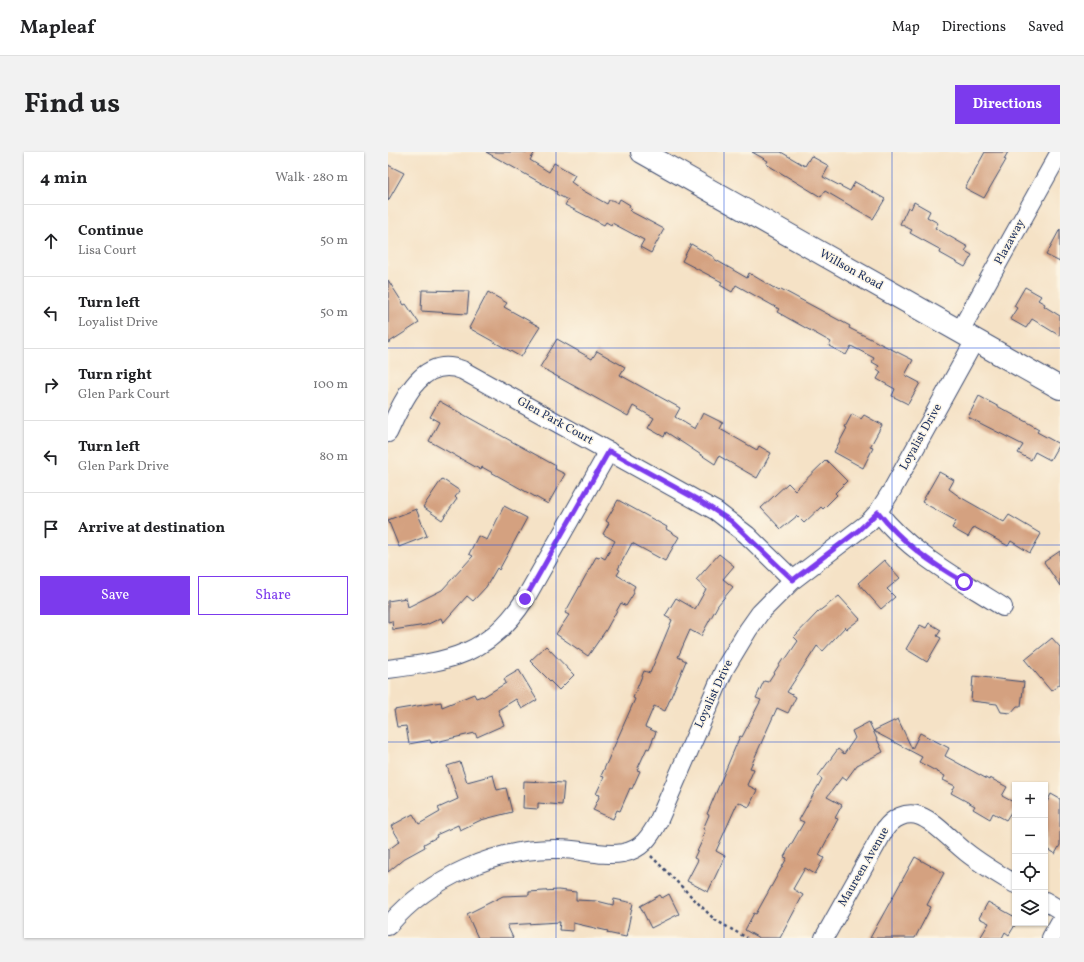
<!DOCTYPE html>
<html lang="en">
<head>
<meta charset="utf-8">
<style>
	:root { --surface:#fff; --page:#f2f2f2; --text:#202124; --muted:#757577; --line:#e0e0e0; --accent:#7c3aed }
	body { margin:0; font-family:Vollkorn,serif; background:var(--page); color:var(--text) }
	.controls { position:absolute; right:12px; bottom:12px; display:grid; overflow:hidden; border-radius:0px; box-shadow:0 1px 3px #0004 }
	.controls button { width:36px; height:36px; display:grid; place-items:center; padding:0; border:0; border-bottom:1px solid var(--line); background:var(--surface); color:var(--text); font:20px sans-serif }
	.stop { position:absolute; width:12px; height:12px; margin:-9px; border:3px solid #7c3aed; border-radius:50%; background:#fff }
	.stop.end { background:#7c3aed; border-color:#fff; box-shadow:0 1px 4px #0008 }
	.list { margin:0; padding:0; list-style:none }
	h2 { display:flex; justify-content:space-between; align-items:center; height:52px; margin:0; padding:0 16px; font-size:17px }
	h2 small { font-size:13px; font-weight:400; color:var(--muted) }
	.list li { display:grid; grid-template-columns:26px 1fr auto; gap:12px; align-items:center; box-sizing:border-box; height:72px; padding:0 16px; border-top:1px solid var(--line) }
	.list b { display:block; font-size:15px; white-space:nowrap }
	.list p { margin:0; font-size:13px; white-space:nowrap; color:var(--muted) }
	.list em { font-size:13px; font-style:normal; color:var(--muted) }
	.actions { display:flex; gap:8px; padding:12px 16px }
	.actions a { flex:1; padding:9px 0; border:1px solid var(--accent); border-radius:0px; text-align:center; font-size:14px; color:var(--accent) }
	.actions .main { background:var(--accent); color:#fff }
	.icon { flex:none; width:22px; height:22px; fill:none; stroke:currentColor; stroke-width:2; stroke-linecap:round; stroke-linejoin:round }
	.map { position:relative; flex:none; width:672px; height:786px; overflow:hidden; border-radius:0px }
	header { display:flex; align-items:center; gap:24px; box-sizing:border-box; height:56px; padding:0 20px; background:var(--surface); border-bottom:1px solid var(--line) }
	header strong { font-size:19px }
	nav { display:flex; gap:22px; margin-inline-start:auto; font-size:14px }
	.intro { display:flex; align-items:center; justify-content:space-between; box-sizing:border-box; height:96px; padding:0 24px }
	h1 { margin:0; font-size:28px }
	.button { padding:10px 18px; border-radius:0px; background:var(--accent); color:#fff; font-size:14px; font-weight:700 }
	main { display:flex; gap:24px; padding:0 24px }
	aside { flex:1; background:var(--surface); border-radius:0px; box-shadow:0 1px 3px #0004 }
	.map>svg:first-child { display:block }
	.building { fill:#d4a180 }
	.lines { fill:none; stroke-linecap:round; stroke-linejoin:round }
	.minor-casing { stroke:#3c4a6e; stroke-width:20 }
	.tertiary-casing { stroke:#3c4a6e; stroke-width:24 }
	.path { stroke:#3c4a6e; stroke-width:2.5; stroke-dasharray:3 3; stroke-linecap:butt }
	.minor { stroke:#fff; stroke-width:18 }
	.tertiary { stroke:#fff; stroke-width:22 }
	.route { stroke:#7c3aed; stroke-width:5 }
	.grid { fill:none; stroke:#1d4ed8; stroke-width:1; stroke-opacity:0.55 }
	.labels { text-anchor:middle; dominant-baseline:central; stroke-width:3; stroke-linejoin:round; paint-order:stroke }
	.street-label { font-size:12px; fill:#1b2f5e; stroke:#fcf5e5 }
</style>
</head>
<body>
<header>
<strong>Mapleaf</strong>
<nav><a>Map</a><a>Directions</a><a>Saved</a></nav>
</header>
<div class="intro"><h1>Find us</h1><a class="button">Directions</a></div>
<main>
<aside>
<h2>4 min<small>Walk · 280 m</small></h2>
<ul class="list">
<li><svg class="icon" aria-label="ahead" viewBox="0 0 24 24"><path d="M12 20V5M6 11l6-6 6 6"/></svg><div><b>Continue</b><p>Lisa Court</p></div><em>50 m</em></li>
<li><svg class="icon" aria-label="left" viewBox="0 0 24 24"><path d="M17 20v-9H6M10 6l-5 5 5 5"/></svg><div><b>Turn left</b><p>Loyalist Drive</p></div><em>50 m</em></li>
<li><svg class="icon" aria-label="right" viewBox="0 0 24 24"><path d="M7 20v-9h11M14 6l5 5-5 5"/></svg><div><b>Turn right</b><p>Glen Park Court</p></div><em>100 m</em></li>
<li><svg class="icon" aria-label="left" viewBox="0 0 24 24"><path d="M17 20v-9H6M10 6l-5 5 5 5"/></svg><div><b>Turn left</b><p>Glen Park Drive</p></div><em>80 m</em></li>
<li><svg class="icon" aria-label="arrive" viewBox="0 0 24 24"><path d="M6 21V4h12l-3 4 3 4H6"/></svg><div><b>Arrive at destination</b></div></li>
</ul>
<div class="actions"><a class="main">Save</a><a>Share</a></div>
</aside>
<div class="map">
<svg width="672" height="786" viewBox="0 0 672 786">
	<rect width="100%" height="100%" fill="#fcf5e5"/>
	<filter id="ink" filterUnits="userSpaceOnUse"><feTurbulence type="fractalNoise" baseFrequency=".025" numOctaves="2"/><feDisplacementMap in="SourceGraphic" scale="8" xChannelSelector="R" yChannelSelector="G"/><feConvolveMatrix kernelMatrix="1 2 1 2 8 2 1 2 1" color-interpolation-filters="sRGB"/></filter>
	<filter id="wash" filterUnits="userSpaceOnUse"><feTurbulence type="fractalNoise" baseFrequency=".012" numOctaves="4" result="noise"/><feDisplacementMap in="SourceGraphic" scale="16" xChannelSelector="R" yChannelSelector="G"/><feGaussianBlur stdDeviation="0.9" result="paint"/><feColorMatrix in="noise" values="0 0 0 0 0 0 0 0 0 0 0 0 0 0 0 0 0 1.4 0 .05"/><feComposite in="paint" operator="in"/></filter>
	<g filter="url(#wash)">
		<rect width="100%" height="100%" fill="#f5e2c6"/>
		<g id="blocks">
			<path class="building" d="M98,0H147L142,8L161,20L166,11L187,23L183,30L194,38L219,52L221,48H224L230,51L232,47L242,53L241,55L244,57L242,59L276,77L263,101L252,95L256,88L224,71L223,73L218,70L216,73L177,53L180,48L168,42L169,40Z
				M364,0H393L417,14L423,4L441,14L435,25L462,39L467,30L497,47L485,67L437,39L433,45L378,12L380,9Z
				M597,0H620L616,7L618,8L596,46L577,36Z
				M0,13L16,21L0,49Z
				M526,50L542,59L539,65L550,71L547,76L580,95L577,99L584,103L577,115L552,101L553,98L522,81L524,78L512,72L520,55L523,57Z
				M672,77V110L658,103Z
				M303,92L326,105V107L359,126L361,121L391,139L393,137L462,174L461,176L525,208L517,223L532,231L520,252L504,244L507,237L489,227L493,220L489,217L491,214L484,210L486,206L463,194L458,203L441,194L443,190L389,160L391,157L348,133L344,140L332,133L334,130L294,109Z
				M0,128L16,153L18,152L31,171L0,191Z
				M637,135L653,144L650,148L657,152L656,154L672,164V184L644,167L638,176L622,167L629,156L626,154Z
				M34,138L81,139L79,162L33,159Z
				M100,140L119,151L116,155L152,175L133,205L81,176Z
				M169,187L204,207L209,199L237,215L232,223L292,256L287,265L307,277L315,261L335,271L332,277L369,298L371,294L383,301L369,326L331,304L327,312L278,280L276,285L260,276L266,266L245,254L240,264L152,215Z
				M591,244L651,277L649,280L671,292L662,308L647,300L643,308L630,301L635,293L580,265Z
				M51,249L168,314L167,317L177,322L160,352L94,315L93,318L41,289L51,270L42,265Z
				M464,262L473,267L476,263L494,273L482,295L485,296L475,316L446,300L459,276L457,275Z
				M438,308L459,329L447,341L449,343L435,357L433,355L416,371L409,364L393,377L373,356L400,331L407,338Z
				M551,320L566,328L561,337L572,345L616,370L621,363L653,382L642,401L623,389L620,394L586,375L580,385L564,376L568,369L534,350Z
				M54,327L72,339L67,345L69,347L54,368L35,355Z
				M230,348L279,375L278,377L291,385L277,409L244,391L230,417L232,418L229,423L247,434L245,438L246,441L238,454L233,451L218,478L200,504L168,482L181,463L177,461L208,405L211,406L212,404L217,407L227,389L215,382L221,371L218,369Z
				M116,354L139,366L111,418L109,416L98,435L85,449L79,444L55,471L53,466L38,473L5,478L4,469L0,470V449L18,446L20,455L54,438L85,404L81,402L90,384L99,388Z
				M28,357L39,384L11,395L0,368Z
				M672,399V434L656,410Z
				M331,402L346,414L335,427L345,435L330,453L313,484L302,478L290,505L298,509L277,559L266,554L257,575L268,580L261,597L259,596L249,618L252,619L244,637L242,636L232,659L229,658L225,667L205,658L212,643L208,642L216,625L213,624L247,547L245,546L256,519L262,521L284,468L277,464L288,446L307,457L318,437L308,428Z
				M496,408L512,426L499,437L507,445L493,457L470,431Z
				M451,444L472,467L459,477L457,475L435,499L429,494L399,540L408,545L400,561L389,556L362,616L366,617L359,633L369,638L361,655L350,650L328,699L337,704L320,740L299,729L310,708L306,706L315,687L314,686L317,678L315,677L321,663L319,662L352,584L354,585L373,548L368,546L376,529L380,530L395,507L397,508L410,489L406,485L430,460Z
				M541,471L553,478L549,484L553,486L539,510L518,497L532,473L538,476Z
				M664,486L672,495V532L663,539L637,508Z
				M158,494L186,523L171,538L142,509Z
				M131,518L149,548L134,557L128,547L110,558L116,573L89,585L87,581L43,591L42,588L21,592L18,574L9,575L6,558L53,550L54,555L86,542L88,546L94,544L95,545L118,531L116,527Z
				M585,524L636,530L633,554H629L623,561L613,560L609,552L583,549Z
				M510,567L524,597L532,581L561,596L557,604L601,628L602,626L619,635L614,644L627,651V654L618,668L605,661L602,667L585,657L587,654L563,641L567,634L555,628L557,624L531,610L534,605L485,579Z
				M481,570L495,600L469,613L458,628L454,625L439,645L454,653L447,666L450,667L431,703L436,706L427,722L417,716L405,737L415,743L392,786H371L357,778L366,761L368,762L399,706L396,705L416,670L411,668L434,627L430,624L450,597L456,602L467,586L464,579Z
				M72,610L79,630L105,623L109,638L118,636L124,660L93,668L72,678L70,673L48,683L49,685L36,692L37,695L17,706L0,720V698L12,689L3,674L25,662L31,672L52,660L50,656L70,647L59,614Z
				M136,629L176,631L174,653L150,651V657L135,656Z
				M663,642L672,647V693L667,702L657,696V654Z
				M527,705L556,721L539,753L543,755L527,786H482Z
				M170,738L188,740V748L209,749L225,753L226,747L245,751L238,785L219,781L220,779L185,771V779L171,778L172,770L119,773L125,786H90L79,762L115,744L141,743V740Z
				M281,742L291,762L263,776L252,754L272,743L274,746Z
				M600,750L627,765V773L621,783L617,780L614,786H592L601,771L591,766Z"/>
		</g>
	</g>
	<g filter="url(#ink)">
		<use href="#blocks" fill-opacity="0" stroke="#3c4a6e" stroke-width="1"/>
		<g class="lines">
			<g class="minor-casing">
				<path id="minor" d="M572,179L672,0
					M0,281C14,251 33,202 74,218L328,359L359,383L405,428
					M490,360C523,402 570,426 615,455
					M0,517C62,509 101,503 137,447L221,299
					M657,749L672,758
					M0,774C41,726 109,695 172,697C192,697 215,705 235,701C253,698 262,685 270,670L337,516L360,478L372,461L405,428L481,370L490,360L504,338L587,188
					M436,786L497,677C505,666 518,659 532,664C546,669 565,690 578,700C593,712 610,722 627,732
					M663,786L672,770"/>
			</g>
			<g class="tertiary-casing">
				<path id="tertiary" d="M254,0L672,236"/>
			</g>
			<path class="path" d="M263,704L327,768L359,786"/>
			<use href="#minor" class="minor"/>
			<use href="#tertiary" class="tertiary"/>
		</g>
	</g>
	<g class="lines" filter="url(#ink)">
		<path class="route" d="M137,447L221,299L312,349L343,369L405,428L471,378L490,360C514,391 543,411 576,430"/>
	</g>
	<path class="grid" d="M168,0V786M336,0V786M504,0V786M0,196H672M0,393H672M0,590H672"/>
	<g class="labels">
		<g class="street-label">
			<text transform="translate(622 90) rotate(-61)">Plazaway</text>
			<text transform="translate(463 118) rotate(29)">Willson Road</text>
			<text transform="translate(167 269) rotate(29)">Glen Park Court</text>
			<text transform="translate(533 285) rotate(-61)">Loyalist Drive</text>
			<text transform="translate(326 542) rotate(-65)">Loyalist Drive</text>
			<text transform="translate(476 715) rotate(-60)">Maureen Avenue</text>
		</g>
	</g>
</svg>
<div class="controls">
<button>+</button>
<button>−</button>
<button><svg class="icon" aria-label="locate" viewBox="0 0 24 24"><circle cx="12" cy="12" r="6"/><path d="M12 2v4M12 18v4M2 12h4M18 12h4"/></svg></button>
<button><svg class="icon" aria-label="layers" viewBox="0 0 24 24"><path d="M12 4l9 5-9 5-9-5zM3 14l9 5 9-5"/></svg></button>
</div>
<div class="stop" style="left:576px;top:430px"></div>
<div class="stop end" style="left:137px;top:447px"></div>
</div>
</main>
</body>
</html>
